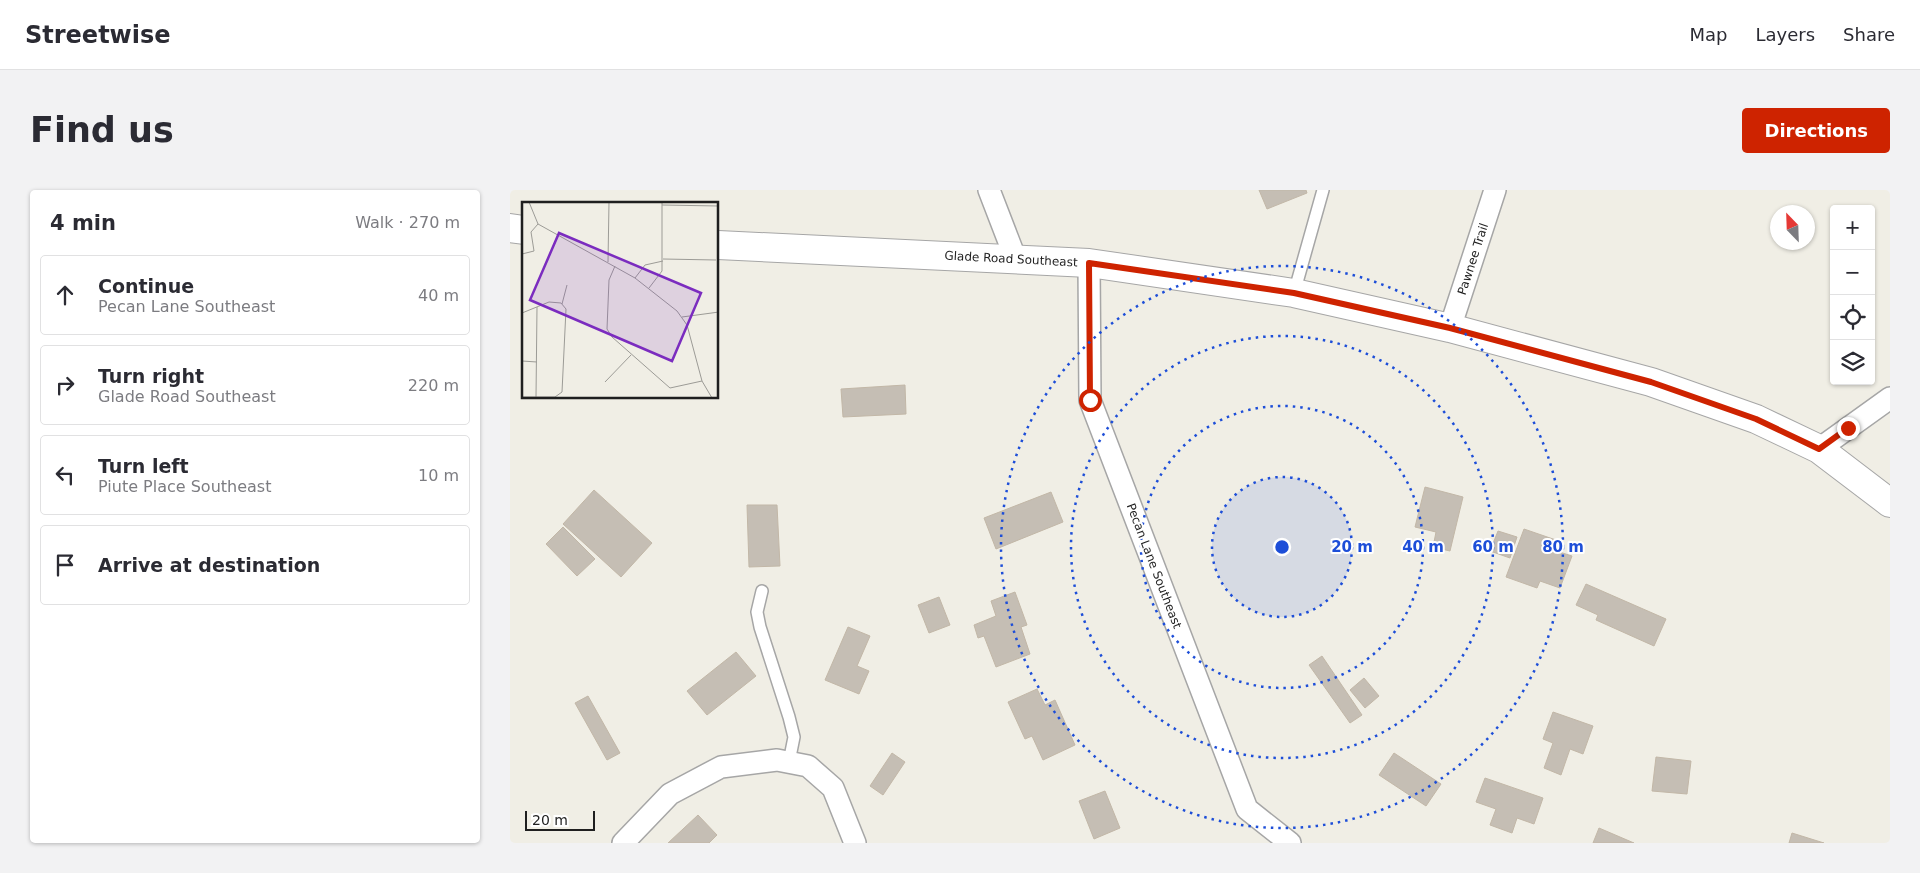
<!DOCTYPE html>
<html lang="en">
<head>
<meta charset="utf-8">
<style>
	:root { --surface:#fff; --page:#f2f2f3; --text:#2b2b33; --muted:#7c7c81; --line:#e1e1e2; --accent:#ce2300 }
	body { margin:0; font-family:"DejaVu Sans",sans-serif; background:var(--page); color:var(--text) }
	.controls { position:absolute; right:15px; top:15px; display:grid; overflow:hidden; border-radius:5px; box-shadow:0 1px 4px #0004 }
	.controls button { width:45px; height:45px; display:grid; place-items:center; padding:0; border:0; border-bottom:1px solid var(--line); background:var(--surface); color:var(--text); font:25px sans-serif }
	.compass { position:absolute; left:1260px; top:15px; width:45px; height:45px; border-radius:50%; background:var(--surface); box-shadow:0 1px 4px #0004; rotate:337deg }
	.scale { position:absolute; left:15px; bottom:12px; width:70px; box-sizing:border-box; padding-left:5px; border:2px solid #1f1f1f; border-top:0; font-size:14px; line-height:18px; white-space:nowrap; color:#1f1f1f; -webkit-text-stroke:4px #fff; paint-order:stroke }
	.stop { position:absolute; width:15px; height:15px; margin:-11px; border:4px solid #ce2300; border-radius:50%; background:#fff }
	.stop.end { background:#ce2300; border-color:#fff; box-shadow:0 1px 5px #0008 }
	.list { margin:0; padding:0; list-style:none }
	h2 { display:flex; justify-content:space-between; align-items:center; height:65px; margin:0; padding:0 20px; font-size:21px }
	h2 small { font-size:16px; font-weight:400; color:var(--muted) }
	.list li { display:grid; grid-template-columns:32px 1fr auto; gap:15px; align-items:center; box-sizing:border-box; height:80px; margin:0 10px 10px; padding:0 10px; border:1px solid var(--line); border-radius:5px }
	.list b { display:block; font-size:19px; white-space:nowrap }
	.list p { margin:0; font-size:16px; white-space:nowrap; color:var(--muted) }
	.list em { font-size:16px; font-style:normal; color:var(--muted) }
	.icon { flex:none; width:28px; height:28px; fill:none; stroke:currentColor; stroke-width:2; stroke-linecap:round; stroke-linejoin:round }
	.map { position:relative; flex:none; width:1380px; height:653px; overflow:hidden; border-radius:5px }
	header { display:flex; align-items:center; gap:30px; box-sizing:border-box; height:70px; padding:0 25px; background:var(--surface); border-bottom:1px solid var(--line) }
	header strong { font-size:24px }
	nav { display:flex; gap:28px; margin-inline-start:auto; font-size:18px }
	.intro { display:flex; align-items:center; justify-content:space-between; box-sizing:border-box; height:120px; padding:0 30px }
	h1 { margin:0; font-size:35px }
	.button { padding:12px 22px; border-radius:5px; background:var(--accent); color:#fff; font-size:18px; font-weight:700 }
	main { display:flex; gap:30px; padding:0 30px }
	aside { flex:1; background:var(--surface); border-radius:5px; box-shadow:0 1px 4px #0004 }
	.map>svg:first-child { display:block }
	.building { fill:#c5beb4; stroke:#c2b7a7 }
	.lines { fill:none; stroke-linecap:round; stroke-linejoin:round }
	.service-casing { stroke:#a6a6a6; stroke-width:14 }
	.minor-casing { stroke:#a6a6a6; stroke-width:24 }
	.tertiary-casing { stroke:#a6a6a6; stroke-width:30 }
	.service { stroke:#fff; stroke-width:11 }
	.minor { stroke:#fff; stroke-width:21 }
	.tertiary { stroke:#fff; stroke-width:28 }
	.route { stroke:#ce2300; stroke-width:6 }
	.ring { fill:none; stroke:#1d4ed8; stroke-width:2.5; stroke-dasharray:2.5 5 }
	.labels { text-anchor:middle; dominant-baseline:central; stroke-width:4; stroke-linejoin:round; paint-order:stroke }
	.street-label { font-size:12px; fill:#1f1f1f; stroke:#fff }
	.inset-road { fill:none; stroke:#9c9b96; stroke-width:1 }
	.view { fill:#7b2cbf; fill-opacity:0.15; stroke:#7b2cbf; stroke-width:2.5 }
	.inset-edge { fill:none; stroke:#1f1f1f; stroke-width:2.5 }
	.centre { fill:#1d4ed8; stroke:#fff; stroke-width:2.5 }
	.ring-label { font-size:15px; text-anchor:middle; font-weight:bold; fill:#1d4ed8; stroke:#fff; stroke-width:4; stroke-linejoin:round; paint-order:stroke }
</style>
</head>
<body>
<header>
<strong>Streetwise</strong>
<nav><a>Map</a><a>Layers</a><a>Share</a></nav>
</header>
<div class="intro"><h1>Find us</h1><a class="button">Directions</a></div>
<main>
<aside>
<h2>4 min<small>Walk · 270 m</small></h2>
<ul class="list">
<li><svg class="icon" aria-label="ahead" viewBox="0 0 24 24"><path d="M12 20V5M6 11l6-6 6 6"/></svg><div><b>Continue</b><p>Pecan Lane Southeast</p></div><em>40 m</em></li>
<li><svg class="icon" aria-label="right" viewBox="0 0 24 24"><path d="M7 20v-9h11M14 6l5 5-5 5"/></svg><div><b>Turn right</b><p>Glade Road Southeast</p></div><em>220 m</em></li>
<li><svg class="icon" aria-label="left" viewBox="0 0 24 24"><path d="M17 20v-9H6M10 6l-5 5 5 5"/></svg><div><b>Turn left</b><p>Piute Place Southeast</p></div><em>10 m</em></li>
<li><svg class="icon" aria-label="arrive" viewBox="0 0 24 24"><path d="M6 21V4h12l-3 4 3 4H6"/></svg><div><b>Arrive at destination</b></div></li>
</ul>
</aside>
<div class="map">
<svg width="1380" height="653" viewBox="0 0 1380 653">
	<rect width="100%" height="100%" fill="#f0eee5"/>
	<path class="building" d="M749,0H796L797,3L757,19Z
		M395,195L396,224L333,227L331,199Z
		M915,297L953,307L940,361L923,357L926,342L905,337Z
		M84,300L142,353L111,387L53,334Z
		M541,302L553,332L486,359L474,328Z
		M237,315H267L270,376L239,377Z
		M53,337L85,369L67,386L36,354Z
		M1014,339L1046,350L1043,360L1062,366L1050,398L1030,391L1027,398L996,387Z
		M988,341L1007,347L1000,368L980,361Z
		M1076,394L1156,429L1144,456L1086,430L1088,425L1066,415Z
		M505,402L517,435L511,437L520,464L486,477L474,446L468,448L464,435L486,426L481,411Z
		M429,407L440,435L419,443L408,415Z
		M338,437L360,446L347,476L359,481L349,504L315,490Z
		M226,462L246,486L197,525L177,501Z
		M812,466L852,525L840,533L799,475Z
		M854,488L869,506L855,518L840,500Z
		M527,499L535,515L545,510L565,555L533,570L522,546L515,549L498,512Z
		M78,506L110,563L97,570L65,513Z
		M1043,522L1083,536L1073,564L1060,559L1051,585L1034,578L1043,553L1033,549Z
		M382,563L395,572L373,605L360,596Z
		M884,563L931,594L916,616L869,585Z
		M1146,567L1181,571L1177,604L1142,601Z
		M975,588L1033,608L1024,634L1007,628L1002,643L980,635L986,619L966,612Z
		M595,601L610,638L584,649L569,611Z
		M188,625L207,645L199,653H158Z
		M1089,638L1124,653H1083Z
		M1282,643L1314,653H1279Z"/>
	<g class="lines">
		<g class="service-casing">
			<path id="service" d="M784,103L813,0
				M252,401L247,422L250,437L279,527L284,547L279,572"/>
		</g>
		<g class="minor-casing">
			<path id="minor" d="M479,0L506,70
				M579,73L580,210L737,619L780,653
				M940,138L985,0
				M1309,259L1380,208
				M113,653L160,604L211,577L267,570L298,576L323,598L345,653"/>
		</g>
		<g class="tertiary-casing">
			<path id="tertiary" d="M0,38L14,40
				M208,55L579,73L784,103L940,138L1141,192L1246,229L1309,259L1380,313"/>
		</g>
		<use href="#service" class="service"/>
		<use href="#minor" class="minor"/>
		<use href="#tertiary" class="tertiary"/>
	</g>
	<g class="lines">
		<path class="route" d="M580,210L579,73L784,103L940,138L1141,192L1246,229L1309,259L1338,238"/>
	</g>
	<circle cx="772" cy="357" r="70" fill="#1d4ed8" fill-opacity=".12"/>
	<g class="ring">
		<circle cx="772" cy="357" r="70"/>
		<circle cx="772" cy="357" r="141"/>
		<circle cx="772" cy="357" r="211"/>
		<circle cx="772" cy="357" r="281"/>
	</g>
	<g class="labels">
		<g class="street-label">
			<text transform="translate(501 69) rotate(3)">Glade Road Southeast</text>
			<text transform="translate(963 69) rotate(-72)">Pawnee Trail</text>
			<text transform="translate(644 376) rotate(69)">Pecan Lane Southeast</text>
		</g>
	</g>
	<g transform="translate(12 12)">
		<rect width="196" height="196" fill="#f0eee5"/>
		<path class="inset-road" d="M7,0L16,22L113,76L155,109L165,123L180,179L190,196M140,3L197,4M0,52L12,49L9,30L16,22M141,57L194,58M86,60L87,0M93,64L87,78L85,127L90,135L148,186L180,179M113,76L123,63L141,59M127,86L140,69V0M40,102L45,83M0,111L27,100L39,101L44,107L40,190L33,195H0M160,115L197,110M0,159L15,160M83,180L109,153M14,195L15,105"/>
		<path class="view" d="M37,31L179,91L150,159L8,98Z"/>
		<rect width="196" height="196" class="inset-edge"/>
	</g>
	<circle cx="772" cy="357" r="8" class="centre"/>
	<g class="ring-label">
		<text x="842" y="362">20 m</text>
		<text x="913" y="362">40 m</text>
		<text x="983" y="362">60 m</text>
		<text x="1053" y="362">80 m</text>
	</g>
</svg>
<div class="controls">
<button>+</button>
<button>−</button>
<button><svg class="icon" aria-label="locate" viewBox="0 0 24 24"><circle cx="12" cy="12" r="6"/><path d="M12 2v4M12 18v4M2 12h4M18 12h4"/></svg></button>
<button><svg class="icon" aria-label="layers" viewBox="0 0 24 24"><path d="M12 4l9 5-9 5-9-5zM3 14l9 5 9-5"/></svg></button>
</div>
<svg class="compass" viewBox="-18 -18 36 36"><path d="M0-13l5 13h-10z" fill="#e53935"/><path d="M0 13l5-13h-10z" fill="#7c7c81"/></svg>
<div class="scale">20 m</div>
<div class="stop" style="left:580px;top:210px"></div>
<div class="stop end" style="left:1338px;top:238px"></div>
</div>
</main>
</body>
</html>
